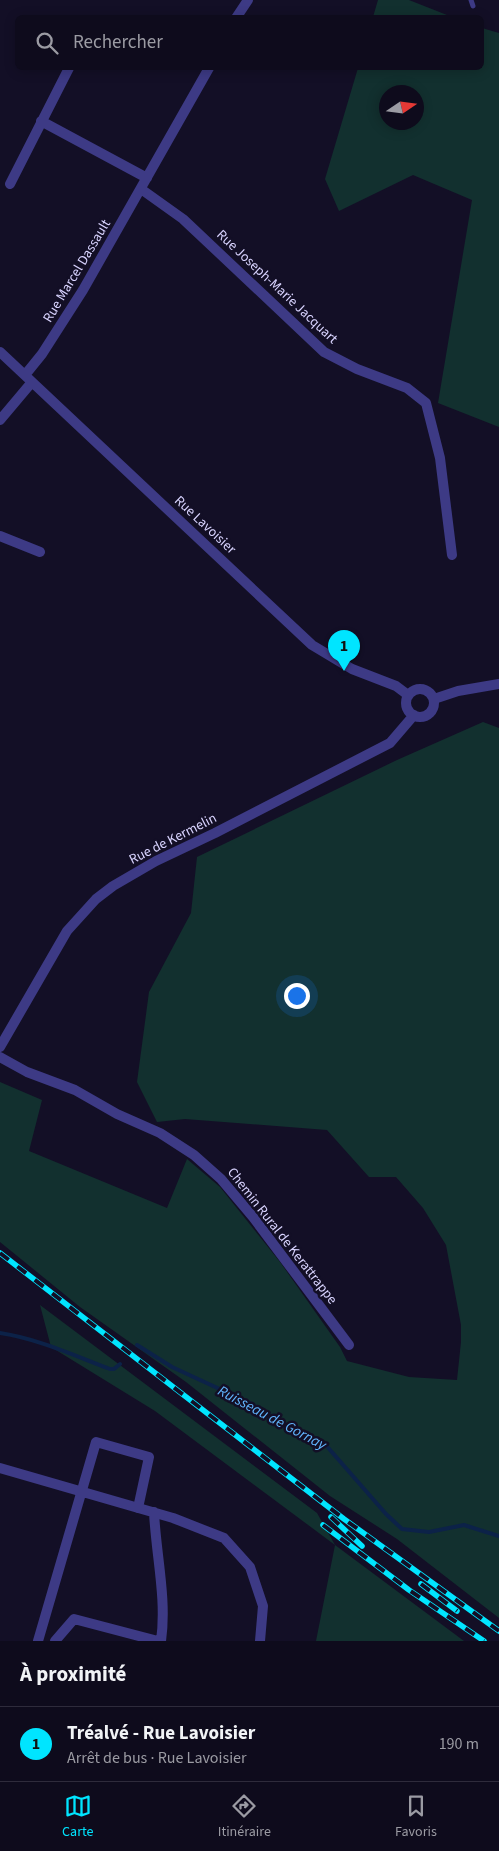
<!DOCTYPE html>
<html lang="fr">
<head>
<meta charset="utf-8">
<style>
	:root { --surface:#0e0b1c; --page:#171425; --text:#f1f3f6; --muted:#9b9ba3; --line:#2e2b3b; --accent:#00e5ff }
	body { margin:0; font-family:"Source Sans 3",sans-serif; background:var(--page); color:var(--text) }
	.compass { position:absolute; left:379px; top:85px; width:45px; height:45px; border-radius:50%; background:var(--surface); box-shadow:0 2px 12px #0003; rotate:77deg }
	.you { position:absolute; left:296px; top:995px; width:18px; height:18px; margin:-12px; border:4px solid #fff; border-radius:50%; background:#1a73e8; box-shadow:0 0 0 8px #1a73e833 }
	.badge { display:grid; place-items:center; width:32px; height:32px; border-radius:50%; background:var(--accent); color:#111; font-size:16px; font-weight:700 }
	.pin { position:absolute; translate:-50% -41px; filter:drop-shadow(0 1px 2px #0008) }
	.pin::after { content:''; position:absolute; top:26px; width:18px; height:15px; background:inherit; clip-path:polygon(0 0,100% 0,50% 100%) }
	.list { margin:0; padding:0; list-style:none }
	h2 { display:flex; justify-content:space-between; align-items:center; height:65px; margin:0; padding:0 20px; font-size:21px }
	h2 small { font-size:16px; font-weight:400; color:var(--muted) }
	.list li { display:grid; grid-template-columns:32px 1fr auto; gap:15px; align-items:center; box-sizing:border-box; height:75px; padding:0 20px; border-top:1px solid var(--line) }
	.list b { display:block; font-size:19px; white-space:nowrap }
	.list p { margin:0; font-size:16px; white-space:nowrap; color:var(--muted) }
	.list em { font-size:16px; font-style:normal; color:var(--muted) }
	.icon { flex:none; width:28px; height:28px; fill:none; stroke:currentColor; stroke-width:2; stroke-linecap:round; stroke-linejoin:round }
	.map { position:relative; flex:none; width:499px; height:1641px; overflow:hidden }
	.search { position:absolute; background:var(--surface); box-shadow:0 2px 12px #0003; left:15px; right:15px; top:15px; height:55px; display:flex; align-items:center; gap:12px; box-sizing:border-box; padding:0 18px; border-radius:8px; color:var(--muted); font-size:19px }
	.sheet { height:140px; background:var(--surface) }
	nav { display:flex; justify-content:space-around; align-items:center; box-sizing:border-box; height:70px; border-top:1px solid var(--line); background:var(--surface); font-size:14px; color:var(--muted) }
	nav a { display:grid; justify-items:center; gap:2px }
	nav .on { color:var(--accent) }
	.map>svg:first-child { display:block }
	.green { fill:#12302f; fill-rule:evenodd }
	.lines { fill:none; stroke-linecap:round; stroke-linejoin:round }
	.stream { stroke:#0c2248; stroke-width:4 }
	.lane { stroke:#3d3a85; stroke-width:5 }
	.street { stroke:#3d3a85; stroke-width:10 }
	.rail-casing { stroke:#00e5ff; stroke-width:5.5 }
	.rail { stroke:#130f26; stroke-width:4; stroke-dasharray:11; stroke-linecap:butt }
	.labels { text-anchor:middle; dominant-baseline:central; stroke-width:5; stroke-linejoin:round; paint-order:stroke }
	.street-label { font-size:14px; fill:#d9d4ff; stroke:#130f26 }
	.water-label { font-size:15px; font-style:italic; fill:#62b6ff; stroke:#130f26 }
</style>
</head>
<body>
<div class="map">
<svg width="499" height="1641" viewBox="0 0 499 1641">
	<rect width="100%" height="100%" fill="#130f26"/>
	<path class="green" d="M378,0H409L452,17H373Z
		M482,28L499,33V427L438,403L472,200L413,175L339,211L325,179L358,68H482ZM386,92H416V122H386Z
		M483,722L499,728V1618L397,1539L330,1496L186,1382L80,1307L0,1242V1082L42,1100L29,1151L167,1208L187,1159L220,1187L280,1262L340,1347L347,1361L409,1377L457,1380L461,1342V1325L446,1245L423,1208L396,1177H369L327,1130L185,1119L157,1122L137,1082L149,992L191,913L197,857L397,760Z
		M40,1305L317,1513L335,1545L464,1641H316L335,1545L155,1411L51,1347Z"/>
	<g class="lines">
		<path class="stream" d="M0,1333C39,1339 73,1355 110,1369H114L120,1364
			M137,1345L172,1367L252,1404L278,1424L324,1443L386,1514L402,1529L429,1532L464,1525L499,1536"/>
		<path class="lane" d="M471,0L473,6"/>
		<path class="street" d="M236,18L248,0
			M41,121L147,178
			M10,184L69,68
			M141,189L183,219L324,352L357,369L407,388L426,403L440,458L452,555
			M0,352L312,645L352,669L396,686L408,695
			M25,375L42,354L83,290L209,68
			M0,420L32,382
			M0,536L40,552
			M406 703a14 14 0 1 1 28 0a14 14 0 1 1-28 0Z
			M434,699L458,691L499,684
			M0,1047L67,931L96,899L113,886L156,861L215,833L390,743L414,715
			M0,1057L27,1072L75,1090L117,1114L160,1133L194,1155L221,1179L253,1217L349,1345
			M0,1468L173,1518L224,1538L250,1567L263,1606L260,1641
			M154,1512C156,1555 167,1599 161,1641
			M38,1641L96,1442L149,1457L138,1508
			M55,1641L74,1619L158,1641"/>
		<g class="rail-casing">
			<path id="rail" d="M0,1253L344,1519L499,1631
				M331,1517L362,1546
				M323,1525L409,1590L484,1641
				M421,1584L457,1611"/>
		</g>
		<use href="#rail" class="rail"/>
	</g>
	<g class="labels">
		<g class="street-label">
			<text transform="translate(77 271) rotate(-59)">Rue Marcel Dassault</text>
			<text transform="translate(277 287) rotate(43)">Rue Joseph-Marie Jacquart</text>
			<text transform="translate(205 525) rotate(43)">Rue Lavoisier</text>
			<text transform="translate(173 839) rotate(-27)">Rue de Kermelin</text>
			<text transform="translate(282 1236) rotate(52)">Chemin Rural de Kerattrappe</text>
		</g>
		<g class="water-label">
			<text transform="translate(272 1418) rotate(28)">Ruisseau de Gornay</text>
		</g>
	</g>
</svg>
<svg class="compass" viewBox="-18 -18 36 36"><path d="M0-13l5 13h-10z" fill="#e53935"/><path d="M0 13l5-13h-10z" fill="#9b9ba3"/></svg>
<div class="you"></div>
<div class="pin badge" style="left:344px;top:671px">1</div>
<div class="search"><svg class="icon" aria-label="search" viewBox="0 0 24 24"><circle cx="10" cy="10" r="6"/><path d="M15 15l6 6"/></svg>Rechercher</div>
</div>
<section class="sheet">
<h2>À proximité<small></small></h2>
<ul class="list">
<li><span class="badge">1</span><div><b>Tréalvé - Rue Lavoisier</b><p>Arrêt de bus · Rue Lavoisier</p></div><em>190 m</em></li>
</ul>
</section>
<nav>
<a class="on"><svg class="icon" aria-label="map" viewBox="0 0 24 24"><path d="M3 6l6-2 6 2 6-2v14l-6 2-6-2-6 2zM9 4v14M15 6v14"/></svg>Carte</a>
<a><svg class="icon" aria-label="directions" viewBox="0 0 24 24"><path d="M12 3l9 9-9 9-9-9zM9 14v-3h6M13 9l2 2-2 2"/></svg>Itinéraire</a>
<a><svg class="icon" aria-label="saved" viewBox="0 0 24 24"><path d="M7 4h10v16l-5-4-5 4z"/></svg>Favoris</a>
</nav>
</body>
</html>
